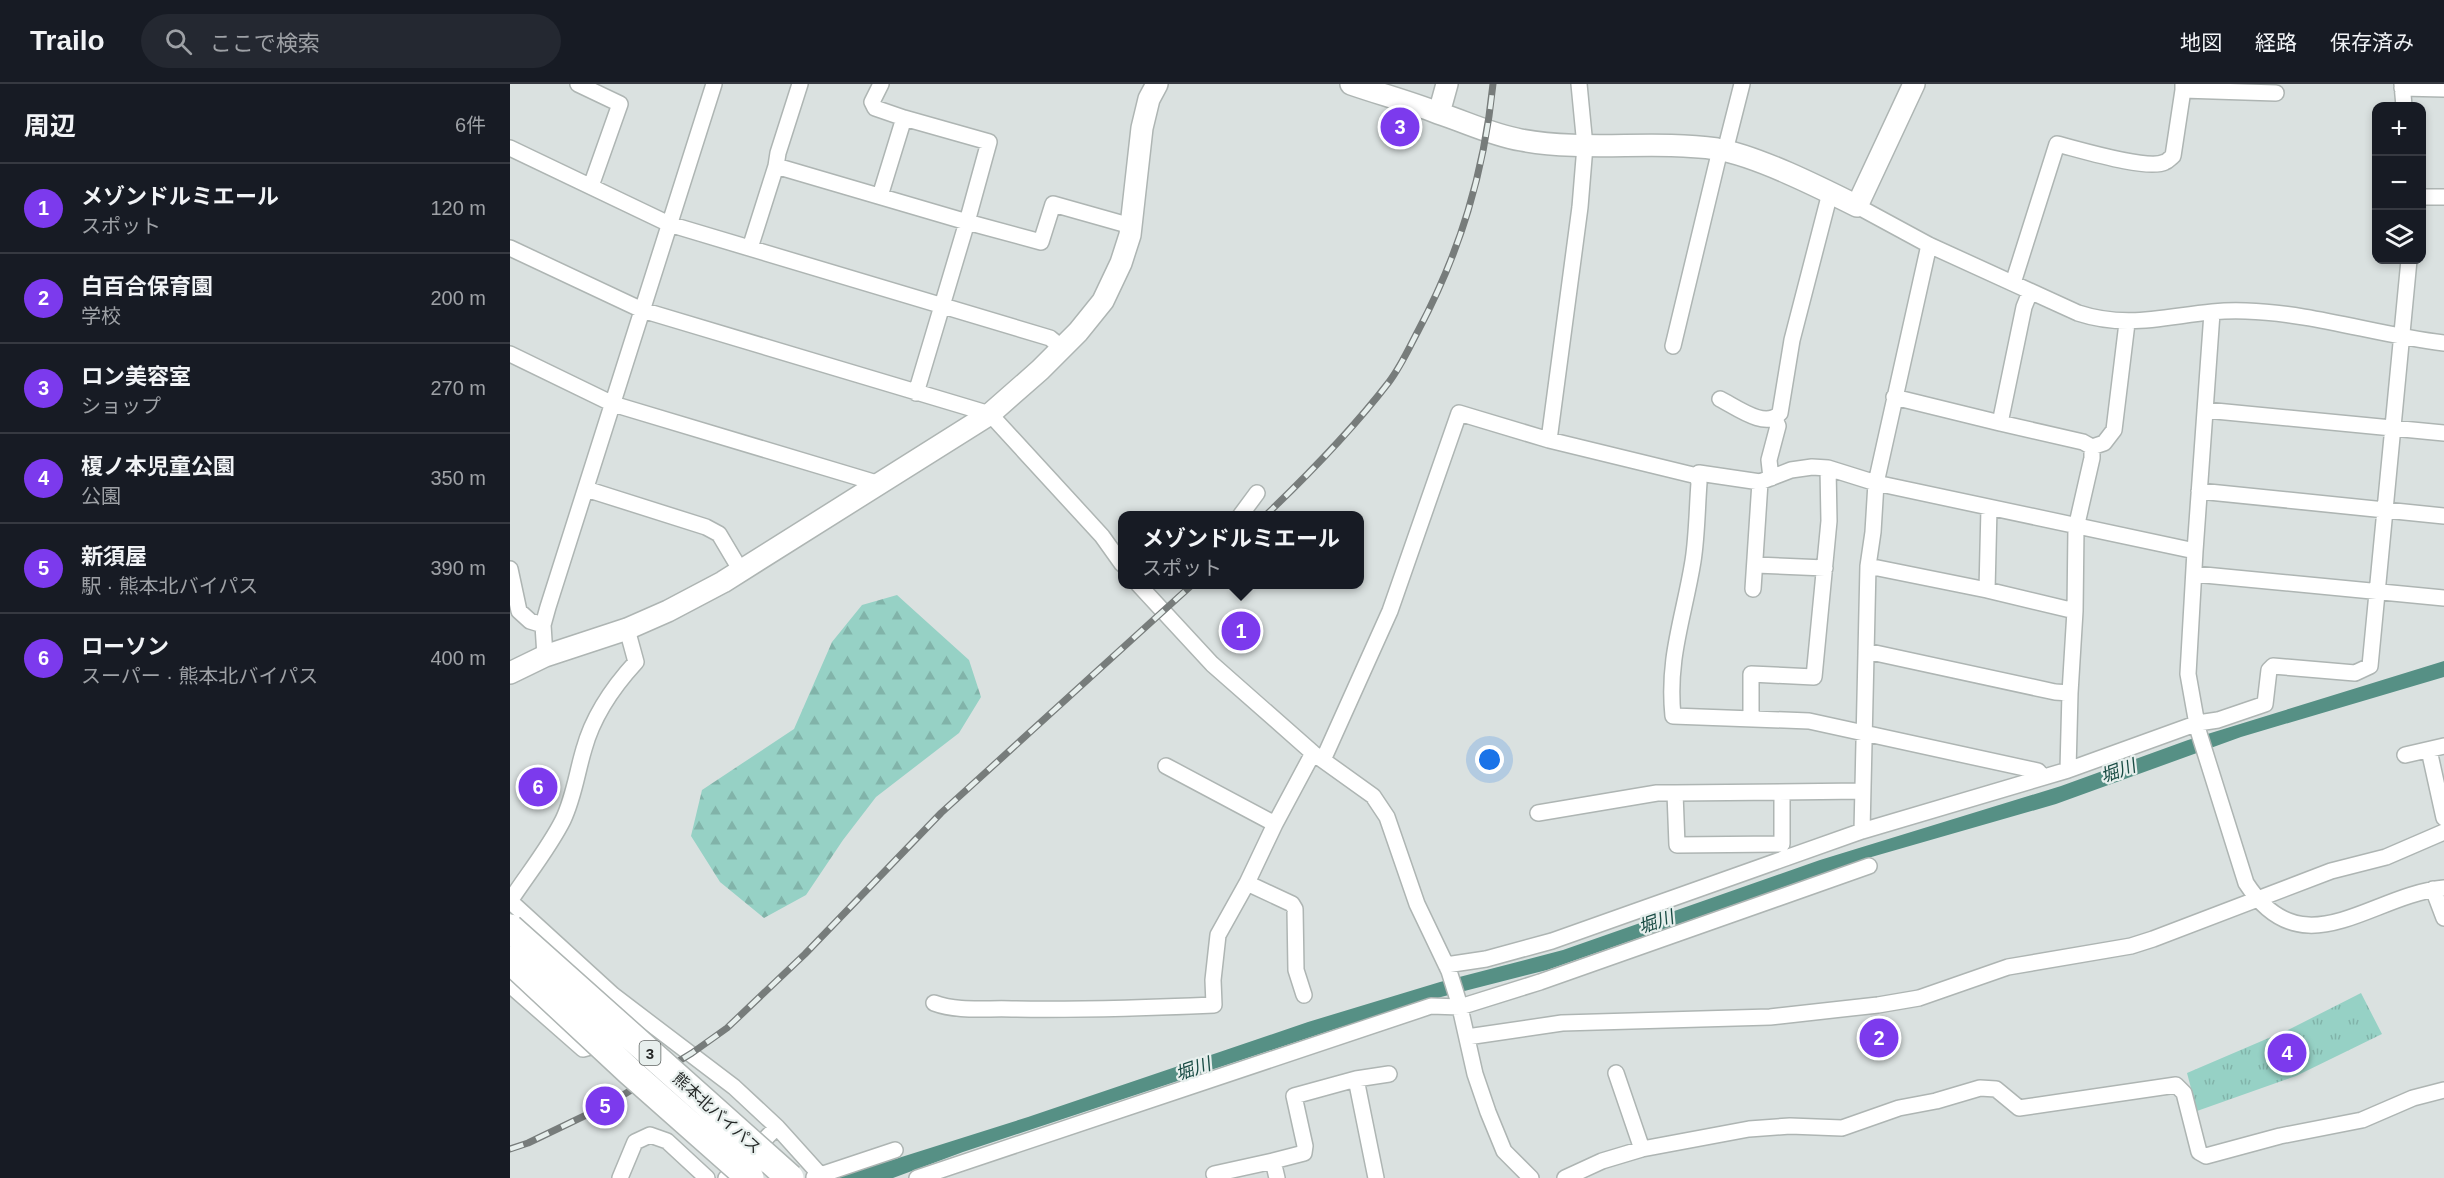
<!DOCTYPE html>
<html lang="ja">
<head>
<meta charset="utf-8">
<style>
	:root { --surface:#171b24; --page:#242831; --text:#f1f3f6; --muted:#9ea1a6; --line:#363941; --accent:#7c3aed }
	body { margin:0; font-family:Helvetica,"Noto Sans JP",sans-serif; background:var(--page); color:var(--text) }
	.controls { position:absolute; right:18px; top:18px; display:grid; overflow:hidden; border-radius:12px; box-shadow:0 3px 9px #0003 }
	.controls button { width:54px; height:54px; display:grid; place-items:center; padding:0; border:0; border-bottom:2px solid var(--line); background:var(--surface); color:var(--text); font:30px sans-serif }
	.you { position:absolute; left:980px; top:676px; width:21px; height:21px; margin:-15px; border:4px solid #fff; border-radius:50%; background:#1a73e8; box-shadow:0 0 0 9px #1a73e833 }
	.badge { display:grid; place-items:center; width:39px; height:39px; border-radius:50%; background:var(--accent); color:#fff; font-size:20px; font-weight:700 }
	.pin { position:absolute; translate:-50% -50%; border:3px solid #fff; box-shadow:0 2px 6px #0006 }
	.popup { position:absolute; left:608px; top:427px; width:246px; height:78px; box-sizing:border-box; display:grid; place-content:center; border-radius:12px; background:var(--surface); filter:drop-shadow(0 2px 4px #0005); font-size:20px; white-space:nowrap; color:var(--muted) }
	.popup b { font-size:22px; color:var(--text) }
	.popup::after { content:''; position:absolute; left:50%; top:100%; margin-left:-12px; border:12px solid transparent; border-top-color:var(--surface) }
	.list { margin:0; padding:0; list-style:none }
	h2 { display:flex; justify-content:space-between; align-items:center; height:78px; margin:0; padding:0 24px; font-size:26px }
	h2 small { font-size:20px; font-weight:400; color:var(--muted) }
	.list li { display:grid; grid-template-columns:39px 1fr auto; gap:18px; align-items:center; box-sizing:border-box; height:90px; padding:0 24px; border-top:2px solid var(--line) }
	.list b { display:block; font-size:22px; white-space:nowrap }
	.list p { margin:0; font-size:20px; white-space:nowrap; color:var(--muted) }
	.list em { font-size:20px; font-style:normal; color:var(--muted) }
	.icon { flex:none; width:33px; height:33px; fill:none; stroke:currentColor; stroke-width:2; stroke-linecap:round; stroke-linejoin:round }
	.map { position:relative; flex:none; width:1934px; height:1094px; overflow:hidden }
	header { display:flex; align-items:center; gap:36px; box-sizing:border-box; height:84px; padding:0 30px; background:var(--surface); border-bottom:2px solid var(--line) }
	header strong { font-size:28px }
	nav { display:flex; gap:33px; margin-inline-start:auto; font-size:21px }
	.search { width:420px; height:54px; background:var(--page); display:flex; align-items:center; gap:15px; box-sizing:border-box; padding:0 21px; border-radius:33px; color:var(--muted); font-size:22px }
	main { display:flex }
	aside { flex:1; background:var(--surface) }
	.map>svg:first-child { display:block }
	.forest { fill:url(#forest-firs) }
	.park { fill:url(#park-tufts) }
	.water { fill:#569085 }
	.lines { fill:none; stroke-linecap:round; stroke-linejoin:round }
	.street-casing { stroke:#aeb5b3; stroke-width:18 }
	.secondary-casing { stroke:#aeb5b3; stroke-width:24 }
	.street { stroke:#fff; stroke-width:15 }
	.secondary { stroke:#fff; stroke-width:21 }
	.rail-casing { stroke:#777c7b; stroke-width:7 }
	.rail { stroke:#e7efed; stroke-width:4.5; stroke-dasharray:14; stroke-linecap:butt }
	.highway-bridge-casing { stroke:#aeb5b3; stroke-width:30; stroke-linecap:butt }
	.highway-bridge { stroke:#fff; stroke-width:27 }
	.labels { text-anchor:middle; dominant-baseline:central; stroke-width:4.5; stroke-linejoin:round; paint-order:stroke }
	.shield { fill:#e7efed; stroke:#5f6462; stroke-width:1.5 }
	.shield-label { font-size:15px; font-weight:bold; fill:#252827 }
	.street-label { font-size:16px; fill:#252827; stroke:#e7efed }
	.water-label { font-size:18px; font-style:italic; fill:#184b43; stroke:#e7efed }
</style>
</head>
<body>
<header>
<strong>Trailo</strong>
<div class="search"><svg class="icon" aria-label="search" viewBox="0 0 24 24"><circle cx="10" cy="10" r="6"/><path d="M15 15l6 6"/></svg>ここで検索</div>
<nav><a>地図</a><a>経路</a><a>保存済み</a></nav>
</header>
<main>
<aside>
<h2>周辺<small>6件</small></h2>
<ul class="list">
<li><span class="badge">1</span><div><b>メゾンドルミエール</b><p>スポット</p></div><em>120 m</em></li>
<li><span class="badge">2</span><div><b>白百合保育園</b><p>学校</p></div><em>200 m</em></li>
<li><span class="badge">3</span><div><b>ロン美容室</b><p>ショップ</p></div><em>270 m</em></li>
<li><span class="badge">4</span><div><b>榎ノ本児童公園</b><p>公園</p></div><em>350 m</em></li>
<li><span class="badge">5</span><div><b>新須屋</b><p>駅 · 熊本北バイパス</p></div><em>390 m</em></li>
<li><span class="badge">6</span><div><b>ローソン</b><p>スーパー · 熊本北バイパス</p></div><em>400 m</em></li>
</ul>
</aside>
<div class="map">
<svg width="1934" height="1094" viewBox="0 0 1934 1094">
	<defs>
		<pattern id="forest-firs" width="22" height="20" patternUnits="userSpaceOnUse" patternTransform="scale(1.5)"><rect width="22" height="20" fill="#96d1c5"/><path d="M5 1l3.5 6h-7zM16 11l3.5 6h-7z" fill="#81b3a9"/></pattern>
		<pattern id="park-tufts" width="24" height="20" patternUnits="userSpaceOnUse" patternTransform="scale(1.5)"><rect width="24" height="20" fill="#96d1c5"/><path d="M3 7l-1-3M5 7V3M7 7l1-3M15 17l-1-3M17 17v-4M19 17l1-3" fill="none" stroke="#81b3a9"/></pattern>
	</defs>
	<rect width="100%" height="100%" fill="#dae1e0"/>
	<path class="forest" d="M387,511L459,576L471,613L449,649L366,713L333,756L296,811L254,834L210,798L181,752L192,706L284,645L322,558L352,521Z"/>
	<path class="park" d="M1851,909L1872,950L1786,992L1687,1027L1677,989L1780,945Z"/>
	<path class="water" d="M1934,577V593L1731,653L1546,720L1351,776L1037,886L931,913L825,945L453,1068L383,1094H325L518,1033L798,938L930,898L1053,866L1310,776L1551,702L1678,656Z"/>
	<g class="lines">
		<g class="street-casing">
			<path id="street" d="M68,0L110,20L81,102
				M1673,0V6L1766,9
				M1892,0L1894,22
				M1892,4L1934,5
				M0,64L159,140L540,254L552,264
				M1215,67L1232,0
				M266,82L268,69L290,0
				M370,112L394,34L365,24L362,18L371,0
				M1912,113H1934
				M1347,122L1419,161L1568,229C1629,249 1676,224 1736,227C1803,229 1867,251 1934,259
				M0,164L132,226L480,330L592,452L612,480
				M240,164L266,82L457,138L479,58L394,34
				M1503,199L1547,60C1568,65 1638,87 1655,78C1658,77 1660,74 1663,72L1673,6
				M1702,229L1685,467L1678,590L1688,646L1736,799C1793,887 1860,811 1934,804
				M1163,262L1210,66
				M0,270L103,320L370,400
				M406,309L457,138L531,158L543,120L621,142
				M1384,313L1490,339L1514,223L1520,208
				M1210,315C1226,323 1256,346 1270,329L1282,256L1320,109
				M1695,326L1934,349
				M1039,356L1070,123L1075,62L1069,0
				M1582,363L1594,359L1604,346L1617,239
				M1187,392L1189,399C1187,425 1187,452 1183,477C1174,533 1157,574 1163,632L1299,637L1528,687L1533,693
				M1261,394L1259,376L1268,342L1265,335
				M76,405L196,443L209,450L231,487
				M1689,407L1934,432
				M1479,424L1477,506L1565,527L1566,444L1582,374V363L1573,358L1490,339
				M730,432L747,409
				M1246,481L1315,484
				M1358,482L1477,506
				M0,485L9,527L20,537L33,541
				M1684,490L1934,514
				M628,500L702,580L803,669L863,712L877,733L907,820L939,887L949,919L965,990L978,1028L994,1067L1021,1094
				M1243,505L1250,398
				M117,545L126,578C103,603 83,632 74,665C67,688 64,713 53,736C39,764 17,791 0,817L103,911L224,1003L267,1043L313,1094
				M1356,567L1545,608L1560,609L1565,527
				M35,572L33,541L38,523L204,0
				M1241,635V590L1304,593L1319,437L1318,384
				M1919,666L1934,734
				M1895,671L1934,662
				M813,676L880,527L949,329L1039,356L1187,392L1189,389L1250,398L1281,386L1302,383L1318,384L1366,399L1685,467
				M656,682L765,740L803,669
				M1558,686L1560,609
				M1165,709L1353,707
				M1028,729L1147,709H1165L1167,761L1272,760V708
				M765,740L737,799L782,820L785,825L786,886L794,911
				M1352,747L1358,482L1363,448L1366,399L1419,161
				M1923,805L1934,834
				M936,881L976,875L1042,857L1352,747L1558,686L1688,639L1708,636L1755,620L1759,586L1763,582L1845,589L1860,582L1899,176
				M0,901L73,965L95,959
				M424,919C448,928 476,924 502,925C569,926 637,924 704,921L703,896L708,851L737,799
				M957,953L1052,939L1260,933L1368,921L1409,914L1498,883L1621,862L1643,855L1821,787L1876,773L1934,748
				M1106,989L1132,1065
				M846,995L866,1094
				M763,1077L794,1069L795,1062L784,1012L846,995L879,990
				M704,1090L763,1077L767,1094
				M304,1093L385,1066
				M110,1094L125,1058L140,1051L157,1057L197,1094
				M216,1094L267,1043
				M407,1094L921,922L950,923L1030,898L1359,782
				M1055,1094L1092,1077L1132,1065L1239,1045L1280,1042L1332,1044L1389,1024L1426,1017L1470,1004L1486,1005L1509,1024L1666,1001L1674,1009L1689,1068L1696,1072L1770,1052L1852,1036L1903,1014L1934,1006"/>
		</g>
		<g class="secondary-casing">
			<path id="secondary" d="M841,0C870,10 900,18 928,29C956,38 982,51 1011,56C1075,68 1142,56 1207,65C1247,72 1309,103 1347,122L1404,0
				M929,29L937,0
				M0,589L35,572L117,545L158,527L213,498L480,330L530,286L568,248L593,217L611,179L620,151L632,44L639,15L647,0"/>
		</g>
		<use href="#street" class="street"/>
		<use href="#secondary" class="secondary"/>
		<g class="rail-casing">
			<path id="rail" d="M755,432C799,390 842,346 879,298C891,282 899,264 908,247C950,168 974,89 983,0
				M0,1065L18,1059L95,1022L182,969L217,944L295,870L431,729L683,500"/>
		</g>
		<use href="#rail" class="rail"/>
		<g class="highway-bridge-casing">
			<path id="highway-bridge" d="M0,844L280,1094
				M0,876L119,987L240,1094"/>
		</g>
		<use href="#highway-bridge" class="highway-bridge"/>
	</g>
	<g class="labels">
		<rect class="shield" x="129.5" y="957" width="21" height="24" rx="4.5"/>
		<g class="shield-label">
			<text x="140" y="969">3</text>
		</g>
		<g class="street-label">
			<text transform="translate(207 1029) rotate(42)">熊本北バイパス</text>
		</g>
		<g class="water-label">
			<text transform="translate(1608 687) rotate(-20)">堀川</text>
			<text transform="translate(1146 838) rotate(-19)">堀川</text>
			<text transform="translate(683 985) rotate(-19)">堀川</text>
		</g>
	</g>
</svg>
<div class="controls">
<button>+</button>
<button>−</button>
<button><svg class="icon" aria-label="layers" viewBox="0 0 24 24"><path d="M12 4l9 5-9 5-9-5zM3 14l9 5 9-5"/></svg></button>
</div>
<div class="you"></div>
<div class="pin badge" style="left:731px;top:547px">1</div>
<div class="popup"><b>メゾンドルミエール</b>スポット</div>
<div class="pin badge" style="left:1369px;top:954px">2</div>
<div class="pin badge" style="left:890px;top:43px">3</div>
<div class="pin badge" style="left:1777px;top:969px">4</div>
<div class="pin badge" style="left:95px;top:1022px">5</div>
<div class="pin badge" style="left:28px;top:703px">6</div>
</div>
</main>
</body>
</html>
